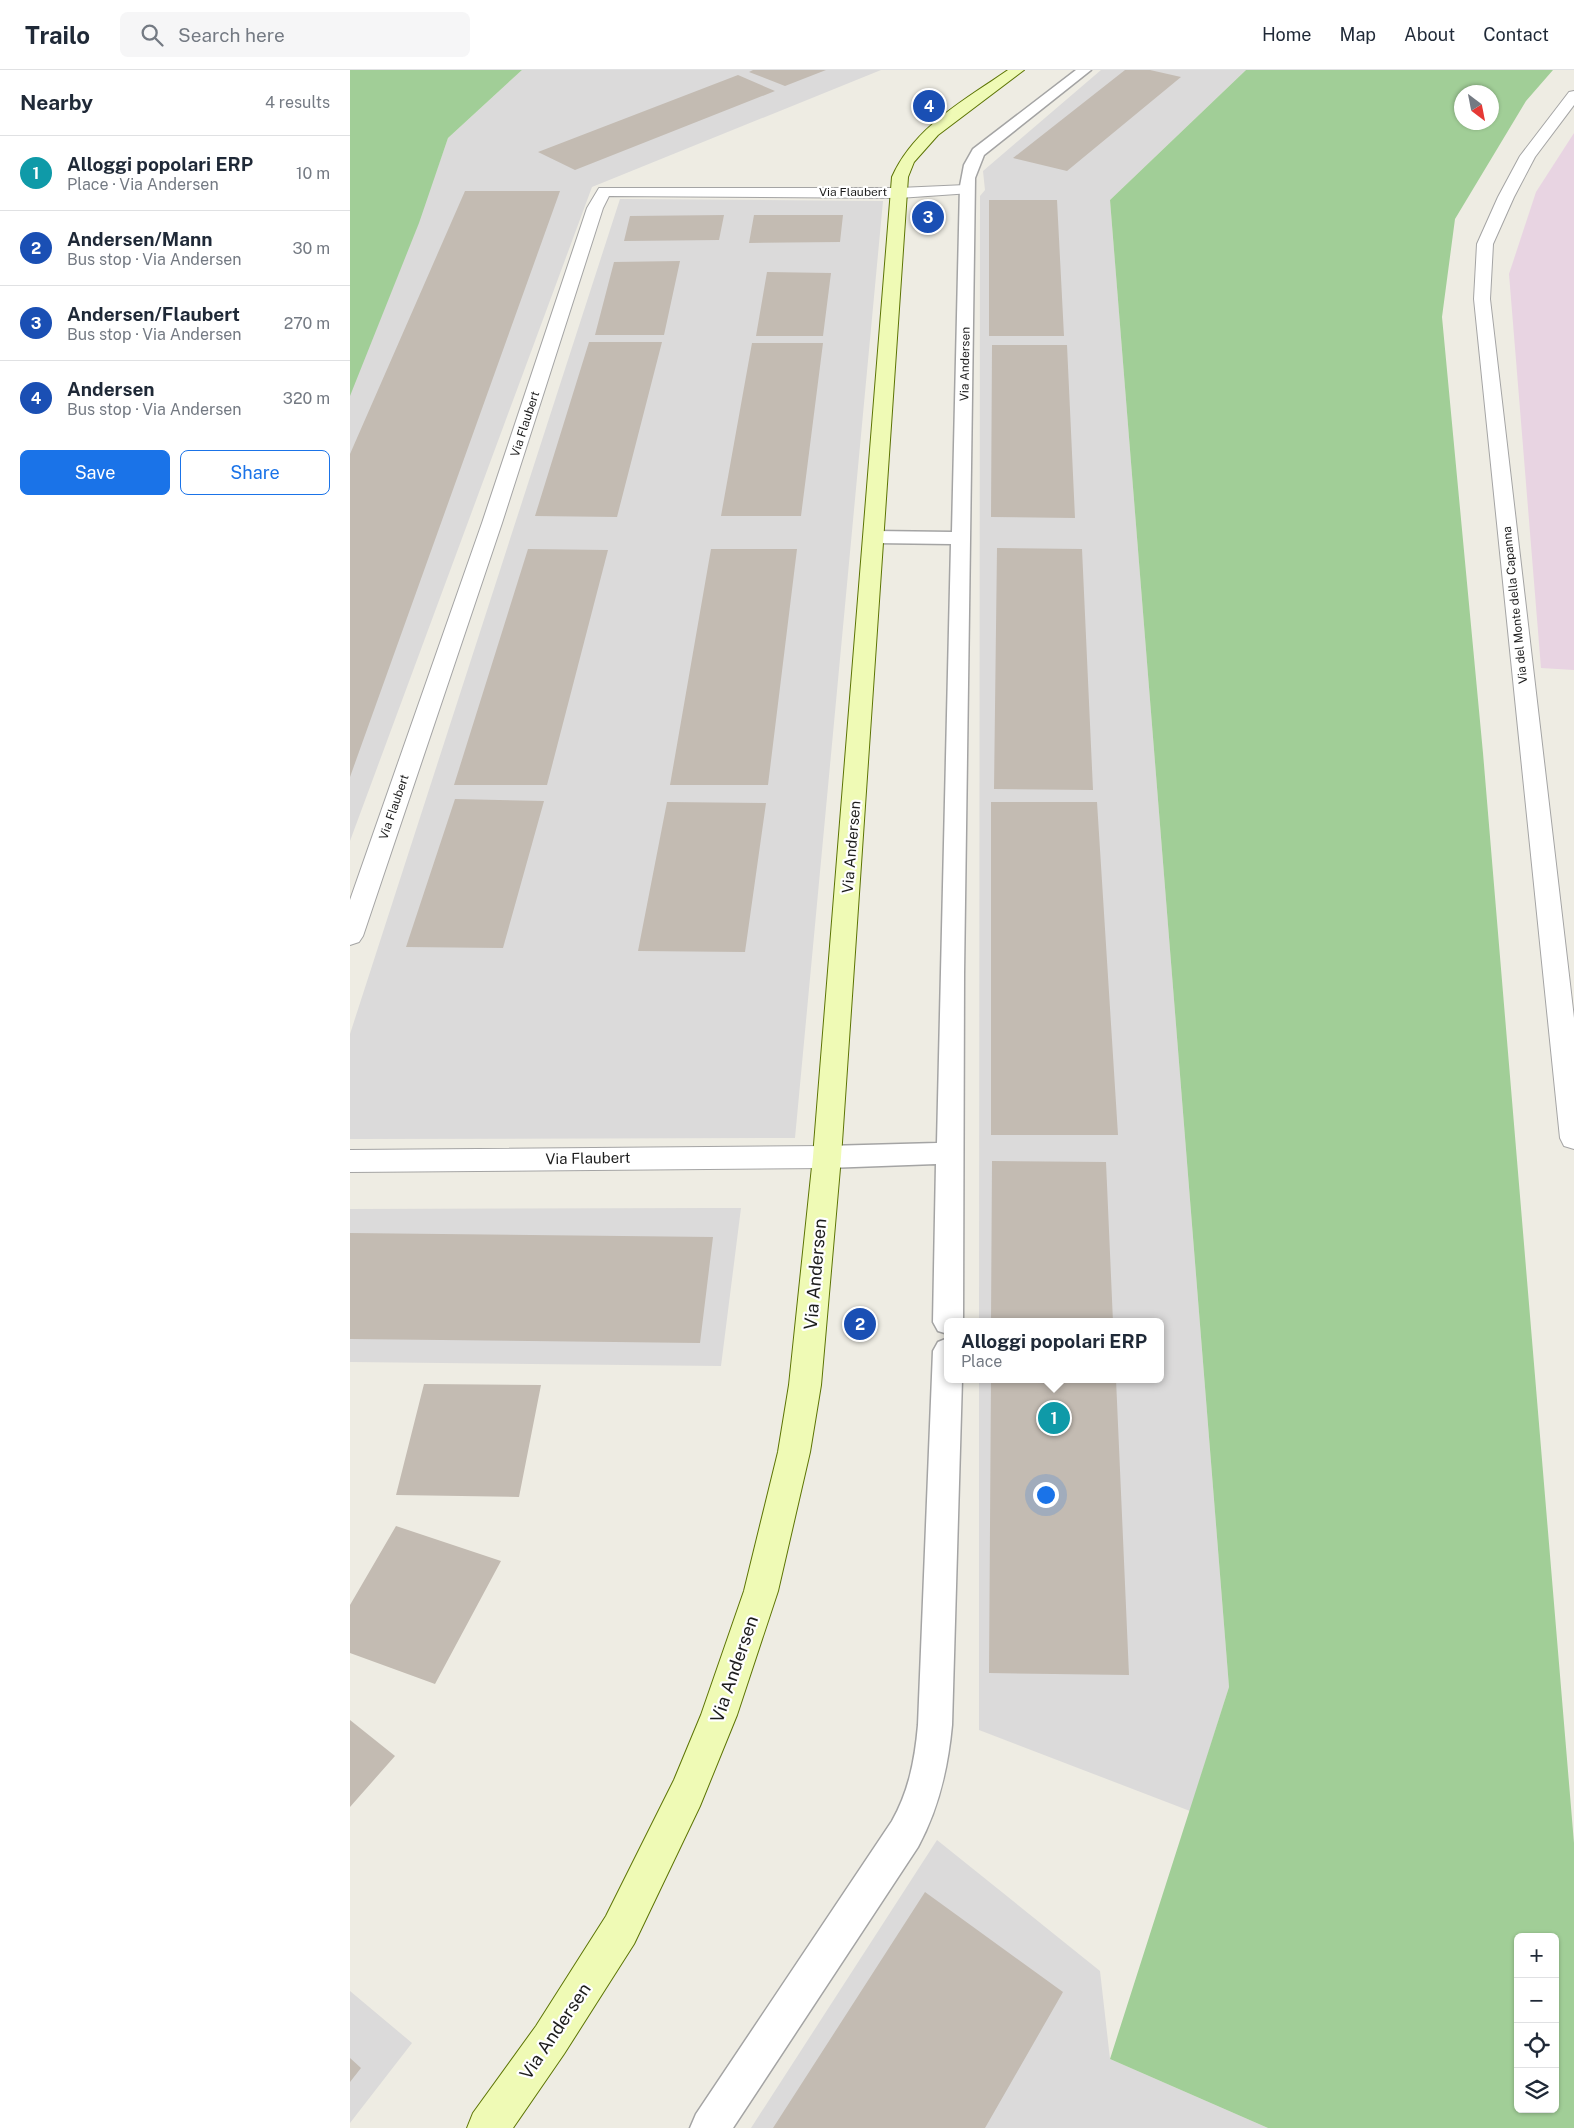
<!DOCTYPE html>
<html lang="en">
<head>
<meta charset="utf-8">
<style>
	:root { --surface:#fff; --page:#f6f6f7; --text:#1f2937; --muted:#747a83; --line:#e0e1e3; --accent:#1a73e8 }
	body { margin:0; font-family:"Public Sans",sans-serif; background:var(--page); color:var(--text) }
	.controls { position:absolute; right:15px; bottom:15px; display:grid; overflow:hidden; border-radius:8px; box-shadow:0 1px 4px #0004 }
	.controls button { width:45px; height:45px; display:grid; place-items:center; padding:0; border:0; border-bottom:1px solid var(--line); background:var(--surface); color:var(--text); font:25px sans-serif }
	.compass { position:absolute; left:1104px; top:15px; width:45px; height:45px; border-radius:50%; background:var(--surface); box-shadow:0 1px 4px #0004; rotate:148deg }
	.you { position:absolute; left:695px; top:1424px; width:18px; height:18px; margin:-12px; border:4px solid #fff; border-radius:50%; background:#1a73e8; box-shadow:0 0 0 8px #1a73e833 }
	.badge { display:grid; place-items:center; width:32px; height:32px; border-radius:50%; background:var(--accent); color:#fff; font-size:16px; font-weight:700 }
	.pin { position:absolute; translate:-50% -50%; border:2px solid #fff; box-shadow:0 1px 5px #0006 }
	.popup { position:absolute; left:594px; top:1248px; width:220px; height:65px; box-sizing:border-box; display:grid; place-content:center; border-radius:8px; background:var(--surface); filter:drop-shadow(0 1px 4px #0005); font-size:16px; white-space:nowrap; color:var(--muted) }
	.popup b { font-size:19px; color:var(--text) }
	.popup::after { content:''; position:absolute; left:50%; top:100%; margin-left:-10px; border:10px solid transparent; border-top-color:var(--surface) }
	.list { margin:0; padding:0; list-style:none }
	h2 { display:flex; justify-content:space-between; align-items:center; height:65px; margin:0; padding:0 20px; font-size:21px }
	h2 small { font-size:16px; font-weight:400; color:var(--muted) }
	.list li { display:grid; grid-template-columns:32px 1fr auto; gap:15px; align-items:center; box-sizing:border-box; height:75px; padding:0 20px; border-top:1px solid var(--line) }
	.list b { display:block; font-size:19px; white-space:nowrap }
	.list p { margin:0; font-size:16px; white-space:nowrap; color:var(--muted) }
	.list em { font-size:16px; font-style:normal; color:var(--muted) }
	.actions { display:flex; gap:10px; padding:15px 20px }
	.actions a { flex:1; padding:11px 0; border:1px solid var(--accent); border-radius:8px; text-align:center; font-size:18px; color:var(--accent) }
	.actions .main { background:var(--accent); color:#fff }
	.icon { flex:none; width:28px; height:28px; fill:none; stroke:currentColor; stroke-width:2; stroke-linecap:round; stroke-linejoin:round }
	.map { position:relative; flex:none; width:1224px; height:2058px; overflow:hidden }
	header { display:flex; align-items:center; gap:30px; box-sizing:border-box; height:70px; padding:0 25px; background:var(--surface); border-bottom:1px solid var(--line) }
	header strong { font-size:24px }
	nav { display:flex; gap:28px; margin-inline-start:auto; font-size:18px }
	.search { width:350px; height:45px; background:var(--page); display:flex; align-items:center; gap:12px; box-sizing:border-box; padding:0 18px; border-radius:8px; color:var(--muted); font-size:19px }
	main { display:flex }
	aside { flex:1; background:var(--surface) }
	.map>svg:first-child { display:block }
	.residential { fill:#dbdada }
	.industrial { fill:#e8d4e2 }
	.forest { fill:#a1ce97; fill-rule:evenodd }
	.building { fill:#c3bbb2 }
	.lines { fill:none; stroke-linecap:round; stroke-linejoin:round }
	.lane-casing { stroke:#a4a4a4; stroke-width:3 }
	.street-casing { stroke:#a4a4a4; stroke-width:2 }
	.secondary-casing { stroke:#5c7404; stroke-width:2 }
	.lane { fill:#fff; fill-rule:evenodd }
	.street { fill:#fff; fill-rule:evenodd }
	.secondary { fill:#effab5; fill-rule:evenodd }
	.labels { text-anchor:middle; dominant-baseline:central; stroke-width:4.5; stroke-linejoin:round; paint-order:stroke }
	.far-street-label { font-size:12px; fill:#1d1d1d; stroke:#fff }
	.street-label { font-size:15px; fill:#1d1d1d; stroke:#fff }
	.near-street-label { font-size:18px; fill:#1d1d1d; stroke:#fff }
</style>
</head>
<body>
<header>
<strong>Trailo</strong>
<div class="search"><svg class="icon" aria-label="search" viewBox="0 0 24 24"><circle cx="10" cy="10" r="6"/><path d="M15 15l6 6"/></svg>Search here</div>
<nav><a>Home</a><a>Map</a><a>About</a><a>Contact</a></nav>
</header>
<main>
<aside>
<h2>Nearby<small>4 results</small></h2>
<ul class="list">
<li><span class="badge" style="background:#0f9aa8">1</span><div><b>Alloggi popolari ERP</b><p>Place · Via Andersen</p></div><em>10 m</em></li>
<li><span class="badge" style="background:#1a4fb4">2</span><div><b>Andersen/Mann</b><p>Bus stop · Via Andersen</p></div><em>30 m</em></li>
<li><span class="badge" style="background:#1a4fb4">3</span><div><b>Andersen/Flaubert</b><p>Bus stop · Via Andersen</p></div><em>270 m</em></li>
<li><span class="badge" style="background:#1a4fb4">4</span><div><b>Andersen</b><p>Bus stop · Via Andersen</p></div><em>320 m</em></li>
</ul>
<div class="actions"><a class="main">Save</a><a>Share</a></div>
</aside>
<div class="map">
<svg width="1224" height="2058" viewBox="0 0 1224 2058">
	<rect width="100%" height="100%" fill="#eeece3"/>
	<path class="residential" d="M172,0H531L242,117L0,771V323L86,102L98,68Z
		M751,0H896L760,130L879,1617L840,1741L629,1660V1309H810V1252H629L630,126L635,120L633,101Z
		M270,129L533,131L445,1068L0,1069V964Z
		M361,1138H391L371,1296L0,1292V1139Z
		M587,1770L750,1901L760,1989L918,2058H401Z
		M0,1921L62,1973L0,2053Z"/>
	<path class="industrial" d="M1224,63V600L1191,598L1159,204L1186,122Z"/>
	<path class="forest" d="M0,0H172L98,68L69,153L0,326Z
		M896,0H1203L1176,31L1105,149L1092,247L1133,683L1224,1773V2058H918L760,1989L879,1617L760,130ZM1112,22H1142V52H1112ZM1168,1867H1205V2039H1168Z"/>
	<path class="building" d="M403,0H476L435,16L399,2Z
		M775,0H800L831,7L717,101L663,88Z
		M388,5L425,21L225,100L188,82Z
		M115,121H210L0,707V384Z
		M639,130H707L714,266H639Z
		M374,145L369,170L274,171L280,146Z
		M404,145H493L490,172L399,173Z
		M330,191L314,265H245L264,192Z
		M417,202L481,203L473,266H406Z
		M239,272H312L267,447L185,446Z
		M402,273H473L451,446H371Z
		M642,275H717L725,448L641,447Z
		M647,478L732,479L743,720L644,719Z
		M178,479L258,480L197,715H104Z
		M361,479H447L418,715H320Z
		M105,729L194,731L153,878L56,877Z
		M317,732L416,733L395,882L288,881Z
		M641,732H747L768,1065H641Z
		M642,1091L756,1092L763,1252H641Z
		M0,1163L363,1167L350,1273L0,1269Z
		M641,1309H766L779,1605L639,1603Z
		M74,1314L191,1315L169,1427L46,1425Z
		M46,1456L151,1491L85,1614L0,1583V1535Z
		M0,1650L45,1686L0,1737Z
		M575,1822L713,1922L635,2058H423Z
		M0,1988L11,1998L0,2012Z"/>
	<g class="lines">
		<g class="lane-casing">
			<path id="lane" d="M726,0H741L634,85L625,108L614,904L613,1252H598V1264L588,1261L583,1252L586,1094L477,1098L467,1095L464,1087L467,1079L477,1076L587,1073L601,474L525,473L518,471L515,467L518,463L525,461L602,462L610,116L614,95L623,79Z
				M598,1268V1309H612L602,1655C598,1698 589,1738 568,1777L383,2058H340L346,2044L542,1751C559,1721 565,1689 568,1655L583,1281L588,1272Z"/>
		</g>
		<g class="street-casing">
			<path id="street" d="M1224,21V35L1185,87L1164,127L1143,174L1140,229L1224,948V1079L1214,1076L1210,1068L1124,229L1127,174L1148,127L1170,86L1219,22Z
				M616,115L621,117L624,120L621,123L549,128L259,126L253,138L152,453L13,866L9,872L0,875V830L132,453L237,138L249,118H549Z
				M477,1076L487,1079L491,1087L487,1095L477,1098L0,1102V1080Z"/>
		</g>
		<g class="secondary-casing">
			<path id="secondary" d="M658,0H674L588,65L564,92L558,107L491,1087L471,1315L460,1382L428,1521L387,1645L350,1736L284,1874L214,1984L163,2058H117L123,2043L186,1956L256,1846L324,1710L351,1645L394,1521L428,1382L439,1315L463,1087L542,107C564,57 615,30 658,0Z"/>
		</g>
		<use href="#lane" class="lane"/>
		<use href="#street" class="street"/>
		<use href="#secondary" class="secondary"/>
	</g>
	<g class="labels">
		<g class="far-street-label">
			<text x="503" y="122">Via Flaubert</text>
			<text transform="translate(615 294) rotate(-89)">Via Andersen</text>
			<text transform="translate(175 354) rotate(-72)">Via Flaubert</text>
			<text transform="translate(1165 535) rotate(-96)">Via del Monte della Capanna</text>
			<text transform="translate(44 737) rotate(-71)">Via Flaubert</text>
		</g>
		<g class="street-label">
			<text transform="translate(501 777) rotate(-85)">Via Andersen</text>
			<text transform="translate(238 1088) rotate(-1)">Via Flaubert</text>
		</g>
		<g class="near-street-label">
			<text transform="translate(465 1204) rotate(-85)">Via Andersen</text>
			<text transform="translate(384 1599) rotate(-71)">Via Andersen</text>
			<text transform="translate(205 1961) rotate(-56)">Via Andersen</text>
		</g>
	</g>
</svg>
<div class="controls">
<button>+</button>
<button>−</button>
<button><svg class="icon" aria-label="locate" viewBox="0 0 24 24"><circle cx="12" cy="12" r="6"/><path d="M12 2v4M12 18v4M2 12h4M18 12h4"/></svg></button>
<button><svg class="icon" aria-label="layers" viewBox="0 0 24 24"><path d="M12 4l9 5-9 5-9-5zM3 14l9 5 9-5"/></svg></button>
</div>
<svg class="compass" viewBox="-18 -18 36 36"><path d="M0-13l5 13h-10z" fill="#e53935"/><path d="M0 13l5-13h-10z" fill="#747a83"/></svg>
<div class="you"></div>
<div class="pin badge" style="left:704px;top:1348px;background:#0f9aa8">1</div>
<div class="popup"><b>Alloggi popolari ERP</b>Place</div>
<div class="pin badge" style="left:510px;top:1254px;background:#1a4fb4">2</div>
<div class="pin badge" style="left:578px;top:147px;background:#1a4fb4">3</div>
<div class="pin badge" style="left:579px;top:36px;background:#1a4fb4">4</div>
</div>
</main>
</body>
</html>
